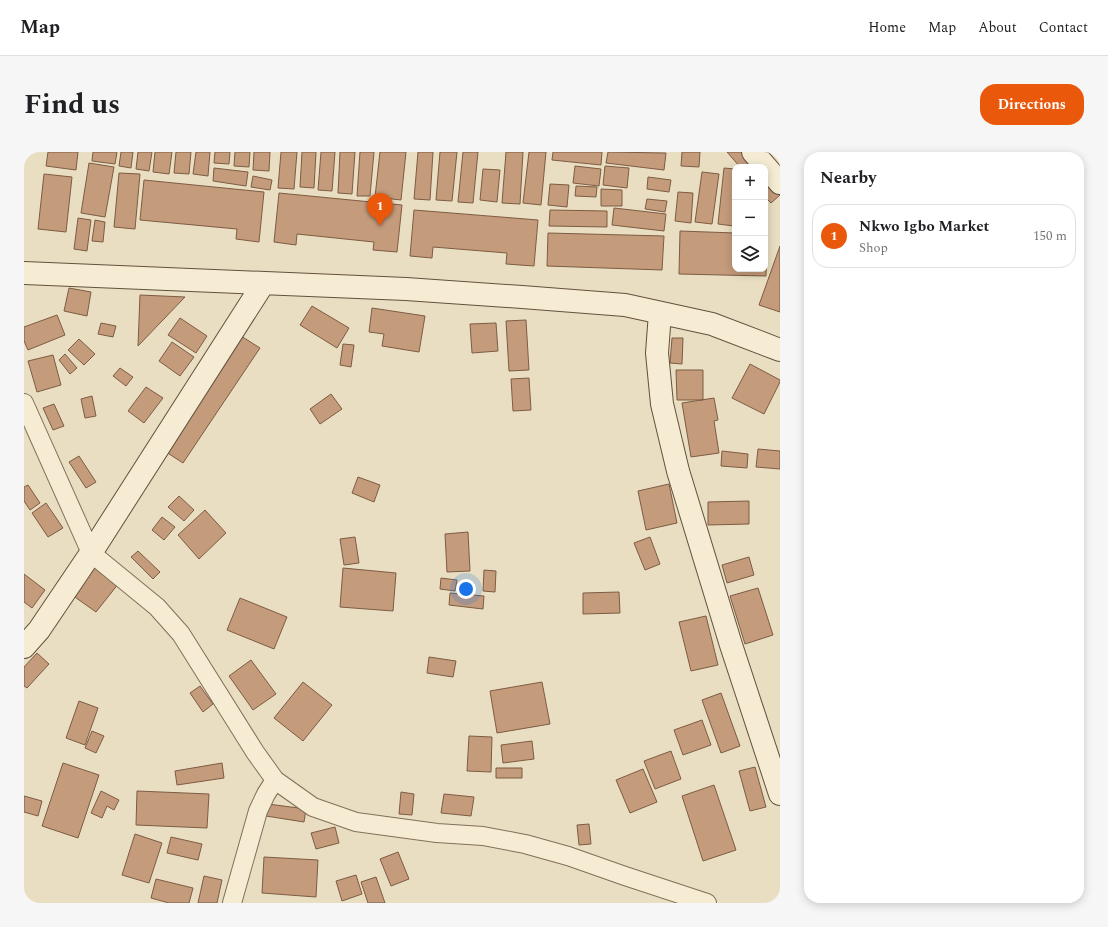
<!DOCTYPE html>
<html lang="en">
<head>
<meta charset="utf-8">
<style>
	:root { --surface:#fff; --page:#f6f6f6; --text:#202124; --muted:#757577; --line:#e0e0e0; --accent:#ea580c }
	body { margin:0; font-family:Spectral,serif; background:var(--page); color:var(--text) }
	.controls { position:absolute; right:12px; top:12px; display:grid; overflow:hidden; border-radius:8px; box-shadow:0 2px 10px #0003 }
	.controls button { width:36px; height:36px; display:grid; place-items:center; padding:0; border:0; border-bottom:1px solid var(--line); background:var(--surface); color:var(--text); font:20px sans-serif }
	.you { position:absolute; left:442px; top:437px; width:14px; height:14px; margin:-10px; border:3px solid #fff; border-radius:50%; background:#1a73e8; box-shadow:0 0 0 6px #1a73e833 }
	.badge { display:grid; place-items:center; width:26px; height:26px; border-radius:50%; background:var(--accent); color:#fff; font-size:13px; font-weight:700 }
	.pin { position:absolute; translate:-50% -33px; filter:drop-shadow(0 1px 2px #0008) }
	.pin::after { content:''; position:absolute; top:21px; width:14px; height:12px; background:inherit; clip-path:polygon(0 0,100% 0,50% 100%) }
	.list { margin:0; padding:0; list-style:none }
	h2 { display:flex; justify-content:space-between; align-items:center; height:52px; margin:0; padding:0 16px; font-size:17px }
	h2 small { font-size:13px; font-weight:400; color:var(--muted) }
	.list li { display:grid; grid-template-columns:26px 1fr auto; gap:12px; align-items:center; box-sizing:border-box; height:64px; margin:0 8px 8px; padding:0 8px; border:1px solid var(--line); border-radius:16px }
	.list b { display:block; font-size:15px; white-space:nowrap }
	.list p { margin:0; font-size:13px; white-space:nowrap; color:var(--muted) }
	.list em { font-size:13px; font-style:normal; color:var(--muted) }
	.icon { flex:none; width:22px; height:22px; fill:none; stroke:currentColor; stroke-width:2; stroke-linecap:round; stroke-linejoin:round }
	.map { position:relative; flex:none; width:756px; height:751px; overflow:hidden; border-radius:16px }
	header { display:flex; align-items:center; gap:24px; box-sizing:border-box; height:56px; padding:0 20px; background:var(--surface); border-bottom:1px solid var(--line) }
	header strong { font-size:19px }
	nav { display:flex; gap:22px; margin-inline-start:auto; font-size:14px }
	.intro { display:flex; align-items:center; justify-content:space-between; box-sizing:border-box; height:96px; padding:0 24px }
	h1 { margin:0; font-size:28px }
	.button { padding:10px 18px; border-radius:16px; background:var(--accent); color:#fff; font-size:14px; font-weight:700 }
	main { display:flex; gap:24px; padding:0 24px }
	aside { flex:1; background:var(--surface); border-radius:16px; box-shadow:0 2px 10px #0003 }
	.map>svg:first-child { display:block }
	.building { fill:#c49b7b; stroke:#7d5c43 }
	.lines { fill:none; stroke-linecap:round; stroke-linejoin:round }
	.street-casing { stroke:#81705b; stroke-width:20 }
	.secondary-casing { stroke:#62513e; stroke-width:24 }
	.street { stroke:#f5ecd3; stroke-width:18 }
	.secondary { stroke:#f5ecd3; stroke-width:22 }
</style>
</head>
<body>
<header>
<strong>Map</strong>
<nav><a>Home</a><a>Map</a><a>About</a><a>Contact</a></nav>
</header>
<div class="intro"><h1>Find us</h1><a class="button">Directions</a></div>
<main>
<div class="map">
<svg width="756" height="751" viewBox="0 0 756 751">
	<rect width="100%" height="100%" fill="#e9dec1"/>
	<path class="building" d="M24,0H54L52,18L22,14Z
		M69,0H93L91,12L68,9Z
		M97,0H109L107,16L95,14Z
		M114,0H128L125,19L112,17Z
		M131,0H148L145,22L129,20Z
		M152,0H167L165,22L150,21Z
		M172,0H186L184,24L169,22Z
		M191,0H206L205,12L190,11Z
		M211,0H226L225,15L210,14Z
		M230,0H246L245,19L229,18Z
		M257,0H273L270,37L254,36Z
		M278,0H292L290,36L276,35Z
		M297,0H311L308,39L294,38Z
		M316,0H331L328,42L314,41Z
		M336,0H350L346,44H333Z
		M356,0H382L377,48L351,45Z
		M394,0H409L406,48L390,47Z
		M416,0H433L428,49L412,48Z
		M439,0H454L449,51L434,50Z
		M482,0H499L496,52L478,51Z
		M505,0H522L517,53L499,51Z
		M529,0H578L577,13L528,8Z
		M584,0L642,1L640,18L582,11Z
		M658,0H676L675,15L657,14Z
		M703,0H722L735,15H716Z
		M65,11L90,15L81,65L57,61Z
		M551,14L577,17L575,34L549,31Z
		M581,14L605,16L603,36L579,33Z
		M190,16L224,20L222,34L189,29Z
		M700,16L711,17L710,74L694,72Z
		M459,17L476,18L473,50L456,48Z
		M678,20L695,22L688,72L671,70Z
		M95,21L116,22L111,77L90,75Z
		M20,22L48,25L42,80L14,77Z
		M741,22L756,40V43L747,51L741,45Z
		M229,24L248,28L246,38L227,35Z
		M624,25L647,28L645,40L623,37Z
		M120,28L240,40L235,90L212,87L213,77L116,68Z
		M526,32L545,33L543,55L524,53Z
		M552,34L573,35L572,45L551,44Z
		M577,37L598,38V54H577Z
		M654,40L669,41L667,71L651,69Z
		M255,41L378,53L373,100L349,98L350,90L273,82L272,93L250,90Z
		M623,47L643,49L641,60L621,57Z
		M590,56L642,62L640,79L588,73Z
		M390,58L514,68L510,114L482,112L483,101L409,95L408,106L386,104Z
		M526,58L583,59V75L525,74Z
		M54,66L67,68L63,99L50,97Z
		M71,68L81,70L79,90L68,89Z
		M656,79L711,81V117H741V82H743L742,124L655,122Z
		M524,81L640,84L638,118L523,114Z
		M756,94V160L735,153Z
		M45,136L67,140L63,164L40,159Z
		M116,143L161,145L114,194Z
		M288,154L325,176L313,196L276,173Z
		M348,156L401,164L395,200L358,194L360,182L345,180Z
		M33,163L41,183L4,198L0,189V175Z
		M156,166L183,184L172,201L144,183Z
		M502,168L505,218L485,219L482,169Z
		M77,171L92,174L89,185L74,182Z
		M472,171L474,199L448,201L446,172Z
		M217,184L236,196L159,311L139,298Z
		M648,186H659L658,212L646,211Z
		M55,187L71,202L60,213L44,198Z
		M148,190L170,205L156,224L135,209Z
		M319,192L330,193L327,215L316,213Z
		M41,202L53,216L46,222L35,208Z
		M29,203L37,233L13,240L4,209Z
		M726,212L756,228V230L740,262L708,246Z
		M96,216L109,225L102,234L89,224Z
		M652,218H679V248H653Z
		M505,226L507,258L489,259L487,227Z
		M122,235L139,246L120,271L104,259Z
		M307,242L318,257L296,272L286,257Z
		M68,244L72,264L61,266L57,247Z
		M690,246L694,268L690,269L695,301L667,305L658,251Z
		M30,252L40,274L29,278L19,256Z
		M734,297L756,299V317L732,315Z
		M698,299L724,302L723,316L697,314Z
		M55,304L72,330L62,336L45,310Z
		M334,325L356,333L350,350L328,341Z
		M645,332L653,371L622,378L614,339Z
		M4,333L16,351L6,358L0,349V335Z
		M155,344L170,358L160,369L144,355Z
		M725,349V372L684,373V350Z
		M22,351L39,376L24,385L8,361Z
		M181,358L202,381L175,407L154,383Z
		M138,365L151,375L140,388L128,378Z
		M444,380L446,419L423,420L421,382Z
		M331,385L335,411L320,413L316,387Z
		M626,385L636,412L621,418L610,391Z
		M114,399L136,420L129,427L107,405Z
		M725,405L730,423L703,431L698,413Z
		M71,413L95,431L72,460L48,443Z
		M319,416L372,421L369,459L316,455Z
		M460,418L472,419L471,440L459,439Z
		M0,422L21,438L8,456L0,450Z
		M417,426L433,428L431,439L416,437Z
		M734,436L749,483L721,492L706,444Z
		M595,440L596,461L559,462V441Z
		M426,441L460,444L459,457L425,453Z
		M216,446L263,465L250,497L203,478Z
		M682,464L694,513L667,519L655,470Z
		M13,501L25,512L3,536L0,534V515Z
		M405,505L432,509L429,525L403,521Z
		M227,508L252,542L229,558L205,524Z
		M279,530L308,553L279,589L250,566Z
		M518,530L526,572L473,581L466,539Z
		M176,534L189,552L179,560L166,541Z
		M697,541L716,594L697,601L678,548Z
		M55,549L74,556L61,593L42,586Z
		M678,568L687,593L659,603L650,578Z
		M68,579L80,584L72,601L61,596Z
		M445,584L468,585L467,620L443,619Z
		M508,589L510,607L479,611L477,593Z
		M647,599L657,627L631,637L620,609Z
		M39,611L75,623L54,686L18,674Z
		M198,611L200,626L153,633L151,619Z
		M731,615L742,655L726,659L715,619Z
		M472,616H498V626H472Z
		M619,617L633,650L606,661L592,628Z
		M690,633L712,698L679,709L658,644Z
		M77,639L95,648L90,658L83,654L78,666L67,661Z
		M113,639L185,642L183,676L112,673Z
		M377,640L390,642L388,663L375,662Z
		M420,642L450,645L447,664L417,661Z
		M0,644L18,649L14,664L0,660Z
		M244,652L282,657L280,670L242,664Z
		M565,672L567,692L555,693L553,673Z
		M311,675L315,691L292,697L287,681Z
		M111,682L138,691L125,731L98,723Z
		M147,685L178,692L174,708L143,701Z
		M374,700L385,727L367,734L356,707Z
		M240,705L294,708L292,745L238,741Z
		M332,723L338,742L318,749L312,729Z
		M180,724L198,728L193,751H174Z
		M352,725L361,751H344L337,730Z
		M132,727L169,736L165,751H145L127,746Z"/>
	<g class="lines">
		<g class="street-casing">
			<path id="street" d="M0,251L67,401L133,455L157,482L231,600L251,628L289,655L332,670L413,681L459,684L501,692L544,704L601,724L683,751
				M208,751L234,659L242,642L251,628"/>
		</g>
		<g class="secondary-casing">
			<path id="secondary" d="M729,0L756,31
				M0,121L382,137L498,145L601,153L688,172L756,198
				M636,161L633,201L638,252L654,319L707,493L756,642
				M0,495L15,478L67,401L239,132"/>
		</g>
		<use href="#street" class="street"/>
		<use href="#secondary" class="secondary"/>
	</g>
</svg>
<div class="controls">
<button>+</button>
<button>−</button>
<button><svg class="icon" aria-label="layers" viewBox="0 0 24 24"><path d="M12 4l9 5-9 5-9-5zM3 14l9 5 9-5"/></svg></button>
</div>
<div class="you"></div>
<div class="pin badge" style="left:356px;top:74px">1</div>
</div>
<aside>
<h2>Nearby<small></small></h2>
<ul class="list">
<li><span class="badge">1</span><div><b>Nkwo Igbo Market</b><p>Shop</p></div><em>150 m</em></li>
</ul>
</aside>
</main>
</body>
</html>
